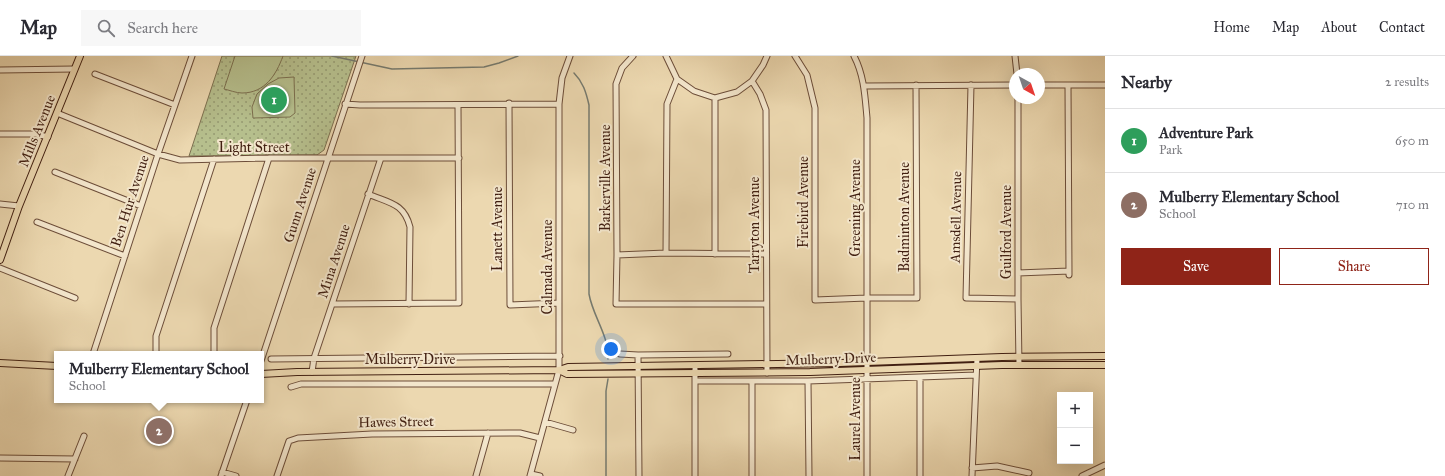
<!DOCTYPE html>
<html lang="en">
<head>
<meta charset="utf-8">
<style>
	:root { --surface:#fff; --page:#f7f7f7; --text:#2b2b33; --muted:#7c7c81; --line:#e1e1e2; --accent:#8f2418 }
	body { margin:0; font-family:"IM FELL Great Primer",serif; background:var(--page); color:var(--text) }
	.controls { position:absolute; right:12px; bottom:12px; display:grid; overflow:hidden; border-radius:0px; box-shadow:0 4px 16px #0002 }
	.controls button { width:36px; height:36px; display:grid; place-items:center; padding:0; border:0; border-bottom:1px solid var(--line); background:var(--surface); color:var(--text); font:20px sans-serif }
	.compass { position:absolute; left:1009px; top:12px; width:36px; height:36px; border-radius:50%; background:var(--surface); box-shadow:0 4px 16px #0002; rotate:140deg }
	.you { position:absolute; left:611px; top:293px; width:14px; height:14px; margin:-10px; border:3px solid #fff; border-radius:50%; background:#1a73e8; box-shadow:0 0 0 6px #1a73e833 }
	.badge { display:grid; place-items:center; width:26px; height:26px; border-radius:50%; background:var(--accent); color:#fff; font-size:13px; font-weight:700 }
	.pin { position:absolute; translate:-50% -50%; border:2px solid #fff; box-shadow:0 1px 4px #0006 }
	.popup { position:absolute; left:54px; top:295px; width:210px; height:52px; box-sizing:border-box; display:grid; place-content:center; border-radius:0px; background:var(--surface); filter:drop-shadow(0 1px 3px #0005); font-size:13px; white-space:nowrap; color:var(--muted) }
	.popup b { font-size:15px; color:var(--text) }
	.popup::after { content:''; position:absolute; left:50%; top:100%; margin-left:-8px; border:8px solid transparent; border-top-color:var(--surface) }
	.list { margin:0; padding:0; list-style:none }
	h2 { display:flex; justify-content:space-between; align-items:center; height:52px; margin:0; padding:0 16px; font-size:17px }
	h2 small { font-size:13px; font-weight:400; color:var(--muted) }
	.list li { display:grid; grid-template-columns:26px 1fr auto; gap:12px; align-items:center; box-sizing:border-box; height:64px; padding:0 16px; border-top:1px solid var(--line) }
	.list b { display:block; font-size:15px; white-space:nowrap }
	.list p { margin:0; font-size:13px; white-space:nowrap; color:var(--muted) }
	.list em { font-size:13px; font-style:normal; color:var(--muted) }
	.actions { display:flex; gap:8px; padding:12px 16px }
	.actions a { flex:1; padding:9px 0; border:1px solid var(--accent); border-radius:0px; text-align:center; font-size:14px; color:var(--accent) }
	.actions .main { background:var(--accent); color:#fff }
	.icon { flex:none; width:22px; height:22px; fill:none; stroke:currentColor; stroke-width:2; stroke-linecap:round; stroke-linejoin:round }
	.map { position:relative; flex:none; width:1105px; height:420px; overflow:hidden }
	header { display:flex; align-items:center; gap:24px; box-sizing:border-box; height:56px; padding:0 20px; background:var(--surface); border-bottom:1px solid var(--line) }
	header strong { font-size:19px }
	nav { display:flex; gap:22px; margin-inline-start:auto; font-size:14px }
	.search { width:280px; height:36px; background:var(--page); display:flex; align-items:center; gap:10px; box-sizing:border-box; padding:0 14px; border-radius:0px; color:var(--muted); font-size:15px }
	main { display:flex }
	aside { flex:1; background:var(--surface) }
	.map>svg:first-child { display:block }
	.park { fill:url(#park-dots); stroke:#7c6f4f }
	.pitch { fill:#b6bf8d; stroke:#7c6f4f }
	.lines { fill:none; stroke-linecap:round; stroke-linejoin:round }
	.stream { stroke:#767b70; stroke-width:1.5 }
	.minor-casing { stroke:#6c4d39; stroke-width:7 }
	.major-casing { stroke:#411f11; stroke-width:8 }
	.minor { stroke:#f3e6cc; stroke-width:5 }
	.major { stroke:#ecd8b0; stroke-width:6 }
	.labels { text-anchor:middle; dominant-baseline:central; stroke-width:4; stroke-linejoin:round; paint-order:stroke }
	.street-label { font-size:14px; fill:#411f11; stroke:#f3e6cc }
</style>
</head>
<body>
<header>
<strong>Map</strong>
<div class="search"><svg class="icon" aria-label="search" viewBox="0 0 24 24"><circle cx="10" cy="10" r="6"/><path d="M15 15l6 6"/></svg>Search here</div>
<nav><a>Home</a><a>Map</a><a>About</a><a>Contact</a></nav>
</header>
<main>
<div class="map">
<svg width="1105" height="420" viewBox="0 0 1105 420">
	<defs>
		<pattern id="park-dots" width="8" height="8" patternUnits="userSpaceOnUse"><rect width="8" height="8" fill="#b6bf8d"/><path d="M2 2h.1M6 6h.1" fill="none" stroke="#969b72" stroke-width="1.8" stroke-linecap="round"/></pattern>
	</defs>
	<rect width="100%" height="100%" fill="#ecd8b0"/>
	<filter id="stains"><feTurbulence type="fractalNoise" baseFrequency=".005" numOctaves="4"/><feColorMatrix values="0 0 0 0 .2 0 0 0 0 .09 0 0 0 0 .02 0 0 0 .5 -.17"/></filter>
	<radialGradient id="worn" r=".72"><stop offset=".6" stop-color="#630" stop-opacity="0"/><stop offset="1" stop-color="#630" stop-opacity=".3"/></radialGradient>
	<path class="park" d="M222,0H356L324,94L317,99L189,100Z"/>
	<path class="pitch" d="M235,0H283C276,19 265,37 242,37C236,37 229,34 224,33Z
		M294,21L295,57L290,61L253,62L252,51L257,38L268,28L279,22Z"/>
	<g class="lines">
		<path class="stream" d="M332,0L392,13L484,11L499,7L518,0
			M574,17C583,26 586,36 589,49V238C593,261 609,279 608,303
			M606,420V335L608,323"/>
		<g class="minor-casing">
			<path id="minor" d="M633,0L622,12L616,28L617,199L616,248H766
				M666,0L677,23L694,35L715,42L737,36L752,25L763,9L767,0
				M795,0L807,19L815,52V244L867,242H917L916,29
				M854,0C864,19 865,40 867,62V420
				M1015,0L1017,18
				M0,14L74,13
				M95,18L175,49
				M752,25L760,38L766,54L767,317
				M971,29L966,242L1018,243
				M1039,29H1105
				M1068,29L1069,219
				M865,30L1015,29
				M715,42V198
				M1018,42V243L1019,309
				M509,47L510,249L559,247
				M345,48L360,49L559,48
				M57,57L158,98L180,104L269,102H459
				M0,78H36L48,81
				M55,116L141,150
				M368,138C389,147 404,147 410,171L409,248
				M0,148L19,150
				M37,166L125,200
				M666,197L667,48L677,23
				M617,199L666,197L766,198
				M0,212L75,242
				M1018,217L1069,215
				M333,248L459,247L458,49
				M93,298L158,98L192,0
				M156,298V280L214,103
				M214,298V272L269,102
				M620,298L638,299L728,298
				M638,299L639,420
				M271,303L560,300
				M261,305L362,0
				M695,313V420
				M312,316L314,302L381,102
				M695,325H808L976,319
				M752,325V420
				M808,325L809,420
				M291,331L301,328H555
				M545,366L573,374
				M0,402L75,403
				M972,412L997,410L1029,417
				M222,416L236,420
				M531,418L540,420
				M68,420L84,380
				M221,420L247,344
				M277,420L289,385L298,382L372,378L520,377L540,382
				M476,420L488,377
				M530,420L559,314V48L562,22L570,0
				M920,420V321
				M972,420L977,302
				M1082,420L1105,409"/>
		</g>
		<g class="major-casing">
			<path id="major" d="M0,204L19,150L80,0
				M0,307L57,310
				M559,314L567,318L810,316L1002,309H1105
				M261,318L297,316L559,314L568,311L840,307L1002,301L1105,300"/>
		</g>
		<use href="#minor" class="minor"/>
		<use href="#major" class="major"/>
	</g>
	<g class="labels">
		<g class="street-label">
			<text transform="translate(37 75) rotate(-68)">Mills Avenue</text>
			<text x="254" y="91">Light Street</text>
			<text transform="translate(605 122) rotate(-90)">Barkerville Avenue</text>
			<text transform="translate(130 145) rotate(-72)">Ben Hur Avenue</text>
			<text transform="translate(803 146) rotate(-90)">Firebird Avenue</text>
			<text transform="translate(300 149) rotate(-72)">Gunn Avenue</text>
			<text transform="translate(855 152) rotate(-90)">Greening Avenue</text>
			<text transform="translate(904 161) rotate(-90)">Badminton Avenue</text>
			<text transform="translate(956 161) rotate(-89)">Amsdell Avenue</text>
			<text transform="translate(754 169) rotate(-90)">Tarryton Avenue</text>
			<text transform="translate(497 173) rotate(-90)">Lanett Avenue</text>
			<text transform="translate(1006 176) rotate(-90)">Guilford Avenue</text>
			<text transform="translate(334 205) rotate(-72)">Mina Avenue</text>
			<text transform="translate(547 211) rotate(-90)">Calmada Avenue</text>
			<text x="410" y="303">Mulberry Drive</text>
			<text transform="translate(831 303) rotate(-2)">Mulberry Drive</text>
			<text transform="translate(855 363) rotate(-90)">Laurel Avenue</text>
			<text transform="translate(396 366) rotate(-1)">Hawes Street</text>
		</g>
	</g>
	<rect width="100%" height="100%" filter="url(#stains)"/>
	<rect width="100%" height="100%" fill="url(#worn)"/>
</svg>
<div class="controls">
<button>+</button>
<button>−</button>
</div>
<svg class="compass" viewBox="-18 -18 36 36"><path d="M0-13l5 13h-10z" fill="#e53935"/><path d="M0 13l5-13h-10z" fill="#7c7c81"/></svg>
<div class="you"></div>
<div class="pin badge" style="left:274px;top:44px;background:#2e9e5b">1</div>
<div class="pin badge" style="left:159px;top:375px;background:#8d6e63">2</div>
<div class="popup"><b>Mulberry Elementary School</b>School</div>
</div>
<aside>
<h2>Nearby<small>2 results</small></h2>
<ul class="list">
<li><span class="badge" style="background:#2e9e5b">1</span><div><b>Adventure Park</b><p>Park</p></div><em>650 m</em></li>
<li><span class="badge" style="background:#8d6e63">2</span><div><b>Mulberry Elementary School</b><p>School</p></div><em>710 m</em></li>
</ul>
<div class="actions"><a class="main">Save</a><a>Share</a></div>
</aside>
</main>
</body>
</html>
